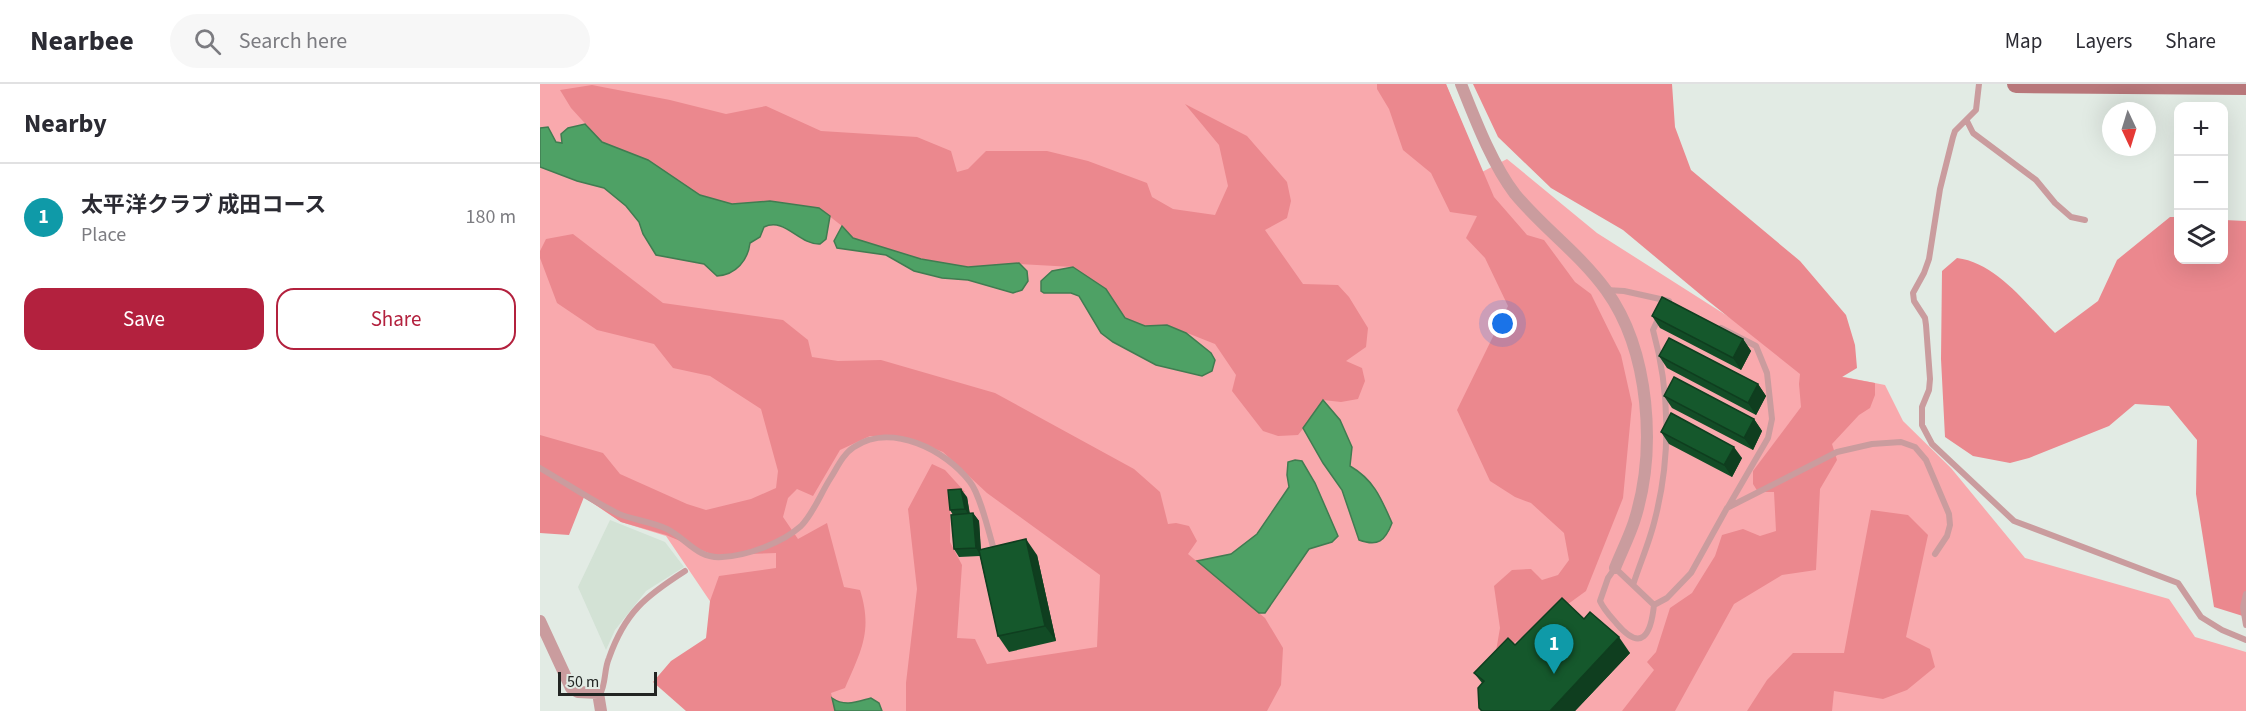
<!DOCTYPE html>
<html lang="en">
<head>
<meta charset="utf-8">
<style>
	:root { --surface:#fff; --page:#f7f7f7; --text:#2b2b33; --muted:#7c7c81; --line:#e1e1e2; --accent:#b3213e }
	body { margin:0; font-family:"Source Sans 3","Noto Sans JP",sans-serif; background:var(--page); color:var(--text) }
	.controls { position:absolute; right:18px; top:18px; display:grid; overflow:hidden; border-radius:12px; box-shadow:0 6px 24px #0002 }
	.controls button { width:54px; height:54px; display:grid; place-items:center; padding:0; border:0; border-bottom:2px solid var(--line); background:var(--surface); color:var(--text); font:30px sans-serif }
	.compass { position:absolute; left:1562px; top:18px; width:54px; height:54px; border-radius:50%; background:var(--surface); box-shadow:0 6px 24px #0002; rotate:176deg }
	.scale { position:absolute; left:18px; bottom:15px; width:99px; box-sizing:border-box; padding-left:6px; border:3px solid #222523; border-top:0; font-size:16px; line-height:21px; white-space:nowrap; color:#222523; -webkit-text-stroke:4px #e2ebe4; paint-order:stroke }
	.you { position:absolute; left:963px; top:240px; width:21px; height:21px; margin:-15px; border:4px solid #fff; border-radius:50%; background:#1a73e8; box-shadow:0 0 0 9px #1a73e833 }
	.badge { display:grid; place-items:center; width:39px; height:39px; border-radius:50%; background:var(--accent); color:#fff; font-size:20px; font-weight:700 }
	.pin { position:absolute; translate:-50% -50px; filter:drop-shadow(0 2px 3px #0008) }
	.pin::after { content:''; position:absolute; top:32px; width:21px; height:18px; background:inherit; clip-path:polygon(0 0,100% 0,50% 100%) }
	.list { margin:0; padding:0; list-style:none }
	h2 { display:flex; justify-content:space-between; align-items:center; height:78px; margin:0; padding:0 24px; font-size:26px }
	h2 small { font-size:20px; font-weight:400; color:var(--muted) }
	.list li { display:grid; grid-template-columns:39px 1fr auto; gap:18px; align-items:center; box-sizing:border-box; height:108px; padding:0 24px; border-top:2px solid var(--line) }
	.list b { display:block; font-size:22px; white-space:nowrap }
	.list p { margin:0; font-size:20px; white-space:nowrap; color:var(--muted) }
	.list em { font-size:20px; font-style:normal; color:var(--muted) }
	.actions { display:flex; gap:12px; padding:18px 24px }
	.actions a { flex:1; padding:14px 0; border:2px solid var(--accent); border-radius:18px; text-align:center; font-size:21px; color:var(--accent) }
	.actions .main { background:var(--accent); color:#fff }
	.icon { flex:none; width:33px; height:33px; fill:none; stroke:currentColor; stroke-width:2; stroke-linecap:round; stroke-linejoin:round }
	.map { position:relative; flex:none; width:1706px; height:627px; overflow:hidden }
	header { display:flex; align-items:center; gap:36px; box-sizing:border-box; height:84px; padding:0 30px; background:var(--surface); border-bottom:2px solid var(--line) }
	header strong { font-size:28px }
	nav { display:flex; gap:33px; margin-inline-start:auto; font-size:21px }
	.search { width:420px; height:54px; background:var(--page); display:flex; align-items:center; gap:15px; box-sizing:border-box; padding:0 21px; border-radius:33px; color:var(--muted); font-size:22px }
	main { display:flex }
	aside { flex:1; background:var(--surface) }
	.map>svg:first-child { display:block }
	.built { fill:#d3e2d5 }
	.green { fill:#f9a9ad }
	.forest { fill:#eb888e }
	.water { fill:#4ea165; stroke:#417c51; stroke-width:1.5 }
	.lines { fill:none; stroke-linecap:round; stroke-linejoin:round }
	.lane { stroke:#ca9c9e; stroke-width:6 }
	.street { stroke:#ca9c9e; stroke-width:12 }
	.secondary { stroke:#b8777a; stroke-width:18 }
	.wall { fill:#124c26 }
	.shaded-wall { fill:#0f3e1f }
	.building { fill:#15582c; stroke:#0f3e1f; stroke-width:1.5 }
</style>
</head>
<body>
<header>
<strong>Nearbee</strong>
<div class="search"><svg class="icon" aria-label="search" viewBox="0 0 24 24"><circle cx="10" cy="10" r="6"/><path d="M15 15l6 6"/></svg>Search here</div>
<nav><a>Map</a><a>Layers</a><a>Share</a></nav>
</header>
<main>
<aside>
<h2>Nearby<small></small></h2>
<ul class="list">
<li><span class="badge" style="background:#0f9aa8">1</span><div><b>太平洋クラブ 成田コース</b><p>Place</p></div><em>180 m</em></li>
</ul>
<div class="actions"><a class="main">Save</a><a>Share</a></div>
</aside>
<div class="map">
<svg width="1706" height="627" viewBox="0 0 1706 627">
	<rect width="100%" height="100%" fill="#e2ebe4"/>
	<path class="built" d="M70,436L125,458L144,483L106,507L75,546L66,566L38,503Z"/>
	<path class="green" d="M0,0H906L942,88L967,75L1057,149L1274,287L1345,301L1363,337L1411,384L1485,474L1629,515L1655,553L1706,568V627H168L182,535L126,452L81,438L0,384Z"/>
	<path class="forest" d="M837,0H906L954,113L987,151L1004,156L1035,198L1051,210L1081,271L1092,320L1083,414L1046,507L955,573L960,544L954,502L972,486L991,485L1002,496L1018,491L1029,476L1024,449L991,419L975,413L950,397L917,326L968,222L945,174L926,154L937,132L910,128L891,89L863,66L849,25L837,5Z
		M933,0H1132L1135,43L1151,86L1260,177L1306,231L1315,261L1317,284L1302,293L1335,299V311L1330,324L1319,331L1292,360L1297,376L1280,405L1276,486L1242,491L1194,520L1135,627H1082L1114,586L1107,578L1116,568L1130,524L1152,509L1175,472L1182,451L1203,445L1220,452L1236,447L1234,408H1218L1213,400V387L1261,323L1259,300L1260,290L1167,216L1083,146L1011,104L958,53Z
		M52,1L130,16L186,30L226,22L281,47L377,53L411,67L417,88L428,85L446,67H507L548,77L607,99L612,113L633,125L675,131L688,102L679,61L645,20L707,52L747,98L751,117L747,134L725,146L763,200L798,201L809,213L828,244L826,263L806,277L822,284L825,297L818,315L801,318L783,316L774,331L758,351L738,352L723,347L692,307L696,291L675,260L627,241L605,242L585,234L566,205L533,183L479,180L428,183L381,175L313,154L302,142L279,124L230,117L192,120L160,111L108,76L62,58L31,24L20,6Z
		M1630,133H1638V176H1684V136L1706,137V533L1674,523L1656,410L1657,356L1629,322L1595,320L1569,342L1489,374L1470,379L1433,372L1405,353L1401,275L1402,187L1417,174C1457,179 1487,221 1515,249L1558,217L1577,176Z
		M33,150L123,219L243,236L268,256L272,273L298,277L341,276L455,309L594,385L620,408L628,440L636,439L649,442L657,457L648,470L725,534L743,564L741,601L727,627H366V599L377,505L368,425L392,380L405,386L425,408H414L410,416V458L422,481L417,554L435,555L447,580L557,563L560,491L447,409L403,368L361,352H330L300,366L273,412L257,405L248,414L243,433L258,455L287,439L304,503L320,506C333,547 321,567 305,604L291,609L295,627H146L113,598L131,577L166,554L170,517L179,492L236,484V469L173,471L126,451L81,438L44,413L29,451L0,449V351L63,369L80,390L147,420L166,426L211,415L236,404L238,387L221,325L170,292L133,284L114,260L57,246L17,219L0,174V167L6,155Z
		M1331,426L1368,431L1388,451L1366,553L1390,565L1395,583L1367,606L1343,615L1294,607L1292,627H1207L1227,596L1253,569H1304Z"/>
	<path class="water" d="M45,40L62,58L108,76L160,111L192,120L230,117L279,124L290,132L286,155L280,160C259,161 245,133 224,143L220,153L210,159C208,176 196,191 177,192L164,180L116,171L103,150L99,138L86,122L64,104L37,97L0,83V44L8,43L16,58L22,59L21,50L28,44Z
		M302,142L313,154L381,175L428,183L479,179L487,187L488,197L482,206L473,209L428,196L402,194L374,187L346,171L297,164L294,157Z
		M533,183L566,205L585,234L605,242L627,241L646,249L671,269L675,276L672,287L662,292L616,281L573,258L561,249L539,212L531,209H504L501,207V197L512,187Z
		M783,316L800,336L812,363L810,382C834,396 841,414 852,439C845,457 838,463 819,456L802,406L783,379L763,344Z
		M755,376L762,377L775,399L798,452L792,458L769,465L725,529H719L657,477L691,470L717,450L749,403L747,391L748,378Z
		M292,614C305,623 316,618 331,614L339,619L342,627H295Z"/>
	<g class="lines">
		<path class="lane" d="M1439,0L1436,26L1415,47L1413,53L1400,105L1389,175L1384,189L1373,209L1374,217L1385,234L1386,241L1390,295L1389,306L1382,323V341L1392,360L1474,437L1638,499L1661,533L1682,546L1706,556
			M1427,37L1433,49L1496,96L1515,119L1531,133L1545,136
			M1066,206L1084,207L1129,217
			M1181,244L1216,262L1227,289L1232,335L1228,354L1188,423
			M0,384C26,399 52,417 79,430C94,436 112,438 127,445C147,455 157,475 182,473C207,472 242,459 261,442C273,430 281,409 290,395C297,384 303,370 314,363C351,338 406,366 430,398C440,410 449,449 454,466
			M1075,484L1114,521C1111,550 1102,569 1077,540C1071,533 1064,526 1060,517L1068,494Z
			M1093,501C1100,479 1110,457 1115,435C1131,373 1130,307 1113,246L1119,233
			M1706,510L1703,523L1706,541
			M1114,521L1127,514L1151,489L1187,424L1297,368L1332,360L1361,358L1375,363L1386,376L1409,430L1410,441L1407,452L1395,470
			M60,610C66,600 64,585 69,574C85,528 106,512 145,487"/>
		<path class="street" d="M921,0C935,35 952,80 975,110C1003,144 1040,170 1066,206C1110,267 1117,367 1094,438C1089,453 1081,469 1075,484
			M0,537L31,604L38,608L58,609L61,627"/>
		<path class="secondary" d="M1476,0L1706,2"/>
	</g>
	<path class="wall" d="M1112,232L1203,255L1211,267L1201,286L1120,244Z
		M1119,272L1218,300L1226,312L1216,331L1127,284Z
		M1124,312L1214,335L1222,347L1213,366L1132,324Z
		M1121,348L1202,374L1192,393L1129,360Z
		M427,413L430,430L433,429L439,437L441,465L497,471L516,557L469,568L458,552L440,472L419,473L414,465L413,431L410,426Z
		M1044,535L1090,569L1035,627H941L939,624L942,599L934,589L975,561Z"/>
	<path class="shaded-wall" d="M1203,255L1211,267L1201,286L1193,274Z
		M1218,300L1226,312L1216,331L1208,319Z
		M1214,335L1222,347L1213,366L1204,354Z
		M1194,363L1202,374L1192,393L1184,381Z
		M421,405L427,413L430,433L425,425Z
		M433,429L439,437L441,472L436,464Z
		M486,455L497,471L516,557L505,542Z
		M1079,553L1090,569L1035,627H1010Z"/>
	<path class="building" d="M1122,213L1203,255L1193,274L1112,232Z
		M1129,254L1218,300L1208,319L1119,272Z
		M1134,293L1214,335L1204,354L1124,312Z
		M1131,329L1194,363L1184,381L1121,348Z
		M421,405L425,425L410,426L408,406Z
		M433,429L436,464L414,465L411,431Z
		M486,455L505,542L458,552L439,466Z
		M1022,514L1044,535L1050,528L1079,553L1010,627H942L939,624L938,604L944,597L934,589L968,554L975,561Z"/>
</svg>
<div class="controls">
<button>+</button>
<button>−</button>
<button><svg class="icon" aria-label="layers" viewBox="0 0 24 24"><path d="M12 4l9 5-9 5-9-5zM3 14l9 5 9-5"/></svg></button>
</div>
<svg class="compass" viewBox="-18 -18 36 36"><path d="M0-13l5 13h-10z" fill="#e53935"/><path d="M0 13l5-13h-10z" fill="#7c7c81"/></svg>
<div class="scale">50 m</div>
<div class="you"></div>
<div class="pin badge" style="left:1014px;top:590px;background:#0f9aa8">1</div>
</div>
</main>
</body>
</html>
